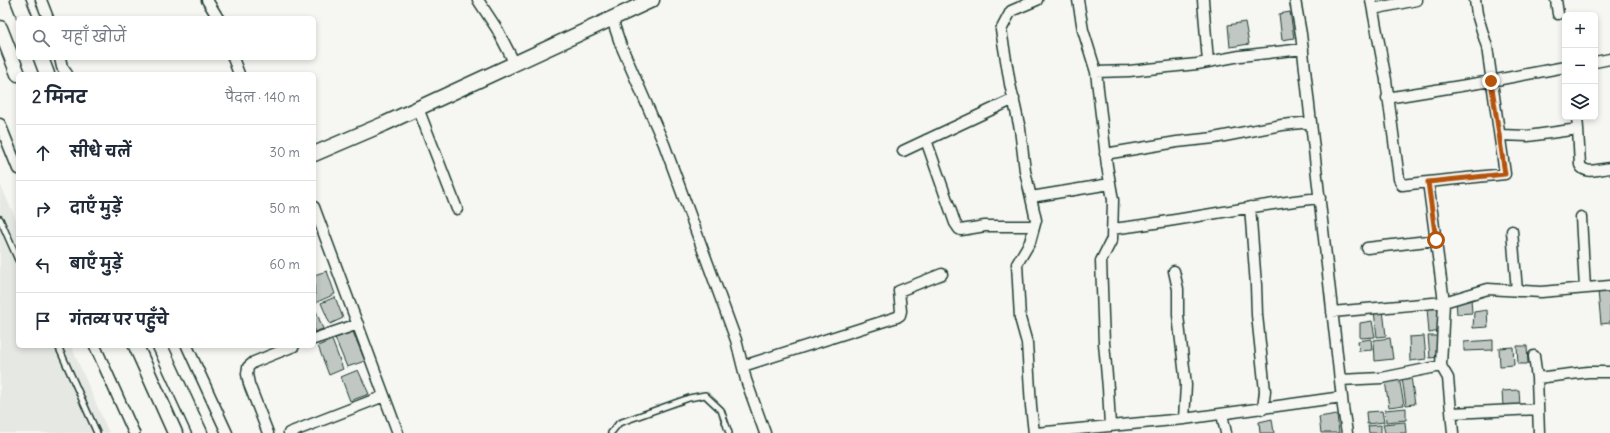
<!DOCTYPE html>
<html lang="hi">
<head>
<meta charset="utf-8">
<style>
	:root { --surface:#fff; --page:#f6f6f7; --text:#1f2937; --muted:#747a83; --line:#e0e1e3 }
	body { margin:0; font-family:Delius,"Playpen Sans Deva",sans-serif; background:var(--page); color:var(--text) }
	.controls { position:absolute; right:12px; top:12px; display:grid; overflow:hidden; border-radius:6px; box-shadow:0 2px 6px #0003 }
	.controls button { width:36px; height:36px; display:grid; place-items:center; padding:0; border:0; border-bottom:1px solid var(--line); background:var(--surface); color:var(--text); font:20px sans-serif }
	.stop { position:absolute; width:12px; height:12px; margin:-9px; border:3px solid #b45309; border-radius:50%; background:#fff }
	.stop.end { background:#b45309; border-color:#fff; box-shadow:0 1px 4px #0008 }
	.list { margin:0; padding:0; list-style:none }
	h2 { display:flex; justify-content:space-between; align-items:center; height:52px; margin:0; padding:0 16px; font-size:17px }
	h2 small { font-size:13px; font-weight:400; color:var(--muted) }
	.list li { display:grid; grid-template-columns:26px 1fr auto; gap:12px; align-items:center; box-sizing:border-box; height:56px; padding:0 16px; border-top:1px solid var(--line) }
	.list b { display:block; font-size:15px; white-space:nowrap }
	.list em { font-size:13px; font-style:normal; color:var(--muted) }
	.icon { flex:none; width:22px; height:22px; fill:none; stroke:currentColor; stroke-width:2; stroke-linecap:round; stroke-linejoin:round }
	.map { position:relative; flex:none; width:1610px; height:433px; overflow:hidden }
	.search { position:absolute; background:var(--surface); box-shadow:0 2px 6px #0003; left:16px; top:16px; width:300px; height:44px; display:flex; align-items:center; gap:10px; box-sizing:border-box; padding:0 14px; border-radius:6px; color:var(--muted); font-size:15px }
	.panel { position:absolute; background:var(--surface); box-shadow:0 2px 6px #0003; left:16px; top:72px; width:300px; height:276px; border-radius:6px }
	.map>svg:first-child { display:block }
	.built { fill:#e6e8e4 }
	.building { fill:#c1c8c3; stroke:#1f3d34 }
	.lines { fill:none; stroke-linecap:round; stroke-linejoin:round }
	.lane-casing { stroke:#1f3d34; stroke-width:8 }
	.street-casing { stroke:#1f3d34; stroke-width:13 }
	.secondary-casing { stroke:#1f3d34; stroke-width:17 }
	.lane { stroke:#f6f6f2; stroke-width:5 }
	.street { stroke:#f6f6f2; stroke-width:10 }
	.secondary { stroke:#f6f6f2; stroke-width:14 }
	.route { stroke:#b45309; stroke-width:5 }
</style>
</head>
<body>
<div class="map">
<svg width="1610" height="433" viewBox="0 0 1610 433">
	<rect width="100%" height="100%" fill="#f6f6f2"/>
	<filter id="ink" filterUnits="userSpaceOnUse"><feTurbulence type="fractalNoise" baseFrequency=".025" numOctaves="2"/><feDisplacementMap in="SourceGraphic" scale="8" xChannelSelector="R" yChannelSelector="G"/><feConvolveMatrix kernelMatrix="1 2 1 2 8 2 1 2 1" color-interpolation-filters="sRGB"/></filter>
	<g filter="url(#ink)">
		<path class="built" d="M0,184L18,224V346H71L109,433H0Z"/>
		<path class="building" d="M1290,12L1294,38L1282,40L1279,14Z
			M1245,22L1249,44L1230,47L1228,25Z
			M327,271L335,294L315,303L314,275Z
			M1610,290V323L1601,324L1598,291Z
			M335,297L343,318L330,324L321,303Z
			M1471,298L1472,313L1457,314L1456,300Z
			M1439,306L1440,331L1429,333L1427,308Z
			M1383,310L1386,336L1377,337L1374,311Z
			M1487,310L1488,327L1473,328L1474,312Z
			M316,311L323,329L314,332V312Z
			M1372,321L1375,337L1360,338V323Z
			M353,332L365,361L347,367L335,338Z
			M1424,336L1426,359L1410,361L1409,337Z
			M1428,336H1439V357L1430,358Z
			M1390,338L1393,359L1375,361L1374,340Z
			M1371,339L1372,350L1359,351L1358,341Z
			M332,340L343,369L329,375L318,346Z
			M1493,340V350L1464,351V342Z
			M1517,346H1527L1528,364H1518Z
			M1513,347L1514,365L1500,366L1499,348Z
			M358,370L369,394L350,401L341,377Z
			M1399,377L1404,405L1389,407L1385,381Z
			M1411,377L1415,404L1406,405L1402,378Z
			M1519,390L1520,406H1503L1502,391Z
			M1406,408V420L1386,422L1385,410Z
			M1382,411L1384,422L1367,424L1366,412Z
			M1337,414L1339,433H1321L1319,417Z
			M1272,419L1274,433H1260L1259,422Z
			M1405,422L1406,433H1385L1383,424Z
			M1381,425V433H1369L1368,426Z"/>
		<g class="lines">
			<g class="lane-casing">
				<path id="lane" d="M0,219L18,260
					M58,346L97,433
					M611,433L619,423L689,398L705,395L721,410L729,433"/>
			</g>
			<g class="street-casing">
				<path id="street" d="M41,0L48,18
					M207,0L218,18
					M478,0L497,29L515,64
					M1078,0L1083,30L1096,72L1107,166L1113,200L1112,239L1101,261L1104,343L1108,388L1110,426
					M1203,0L1208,62
					M1295,0L1301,34L1343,407L1347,433
					M1556,0L1558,14
					M1373,9L1417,0
					M612,19L620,43L664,144L736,340L746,380L765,433
					M60,58L62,67L67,74
					M233,58L239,74
					M1595,62L1610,59
					M1096,72L1129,71L1197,64L1240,56L1303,49
					M1387,98L1491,81L1565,67
					M418,108L457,209
					M1577,117L1578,129
					M0,124L18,169
					M1500,135L1528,136L1578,129L1580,165C1585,175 1600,169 1610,168
					M926,140L955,223L959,229L961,230L985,226H1034
					M903,151L1014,99
					M1105,154L1177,142L1214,138L1282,125L1311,122
					M1428,182L1505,174L1487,47L1477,14L1475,0
					M1031,197L1110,184
					M314,207L398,433
					M1250,207L1256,285L1257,315L1265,391L1263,409
					M1581,217L1585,288
					M1112,229C1182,221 1250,205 1320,198
					M1512,231L1517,291
					M1367,248L1436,240
					M1174,271L1178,289V315L1186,385L1184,419
					M1332,312L1444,302L1428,182L1402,185L1399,179L1386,80L1371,0
					M314,339L358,324
					M95,346L134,433
					M187,346L227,433
					M1534,356L1537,378L1539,433
					M743,366L897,317L900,315L901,311L899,291L942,274
					M1441,366L1444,302L1488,289L1541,292L1610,286
					M1537,378L1588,372H1610
					M1340,380L1382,378L1441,366L1448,378L1453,433
					M1452,413L1538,409
					M1222,414L1226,433
					M268,433L249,384L247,374L248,367L254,362L294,346
					M289,433L384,396
					M1034,433L1031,406L1027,343L1020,318L1017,264L1030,242L1036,220L1025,171L1020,129L1010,84L1001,30L1011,11L1037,0
					M1036,433L1184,419L1342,397"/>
			</g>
			<g class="secondary-casing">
				<path id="secondary" d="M18,0L25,18
					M0,28L18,74
					M41,58L47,74
					M314,154L384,124L652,0
					M136,346L175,433
					M160,346L200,433"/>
			</g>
			<use href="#lane" class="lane"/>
			<use href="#street" class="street"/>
			<use href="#secondary" class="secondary"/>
		</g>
	</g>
	<g class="lines" filter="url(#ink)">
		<path class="route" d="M1436,240L1428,182L1505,174L1491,81"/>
	</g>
</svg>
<div class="controls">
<button>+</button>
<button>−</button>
<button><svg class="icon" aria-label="layers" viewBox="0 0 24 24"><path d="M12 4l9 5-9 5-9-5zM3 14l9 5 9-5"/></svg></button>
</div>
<div class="stop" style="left:1436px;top:240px"></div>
<div class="stop end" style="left:1491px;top:81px"></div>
<div class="search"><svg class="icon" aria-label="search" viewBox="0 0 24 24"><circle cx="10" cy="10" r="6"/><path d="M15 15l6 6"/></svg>यहाँ खोजें</div>
<section class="panel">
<h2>2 मिनट<small>पैदल · 140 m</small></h2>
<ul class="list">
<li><svg class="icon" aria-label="ahead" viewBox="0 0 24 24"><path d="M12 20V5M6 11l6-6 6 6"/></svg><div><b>सीधे चलें</b></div><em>30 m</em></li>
<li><svg class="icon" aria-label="right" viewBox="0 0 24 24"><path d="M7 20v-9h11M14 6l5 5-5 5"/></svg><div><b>दाएँ मुड़ें</b></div><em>50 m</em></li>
<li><svg class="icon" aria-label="left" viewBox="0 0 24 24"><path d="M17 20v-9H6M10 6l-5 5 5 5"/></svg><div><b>बाएँ मुड़ें</b></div><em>60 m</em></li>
<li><svg class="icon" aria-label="arrive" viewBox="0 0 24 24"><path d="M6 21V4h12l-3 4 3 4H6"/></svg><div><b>गंतव्य पर पहुँचे</b></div></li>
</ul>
</section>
</div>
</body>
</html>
